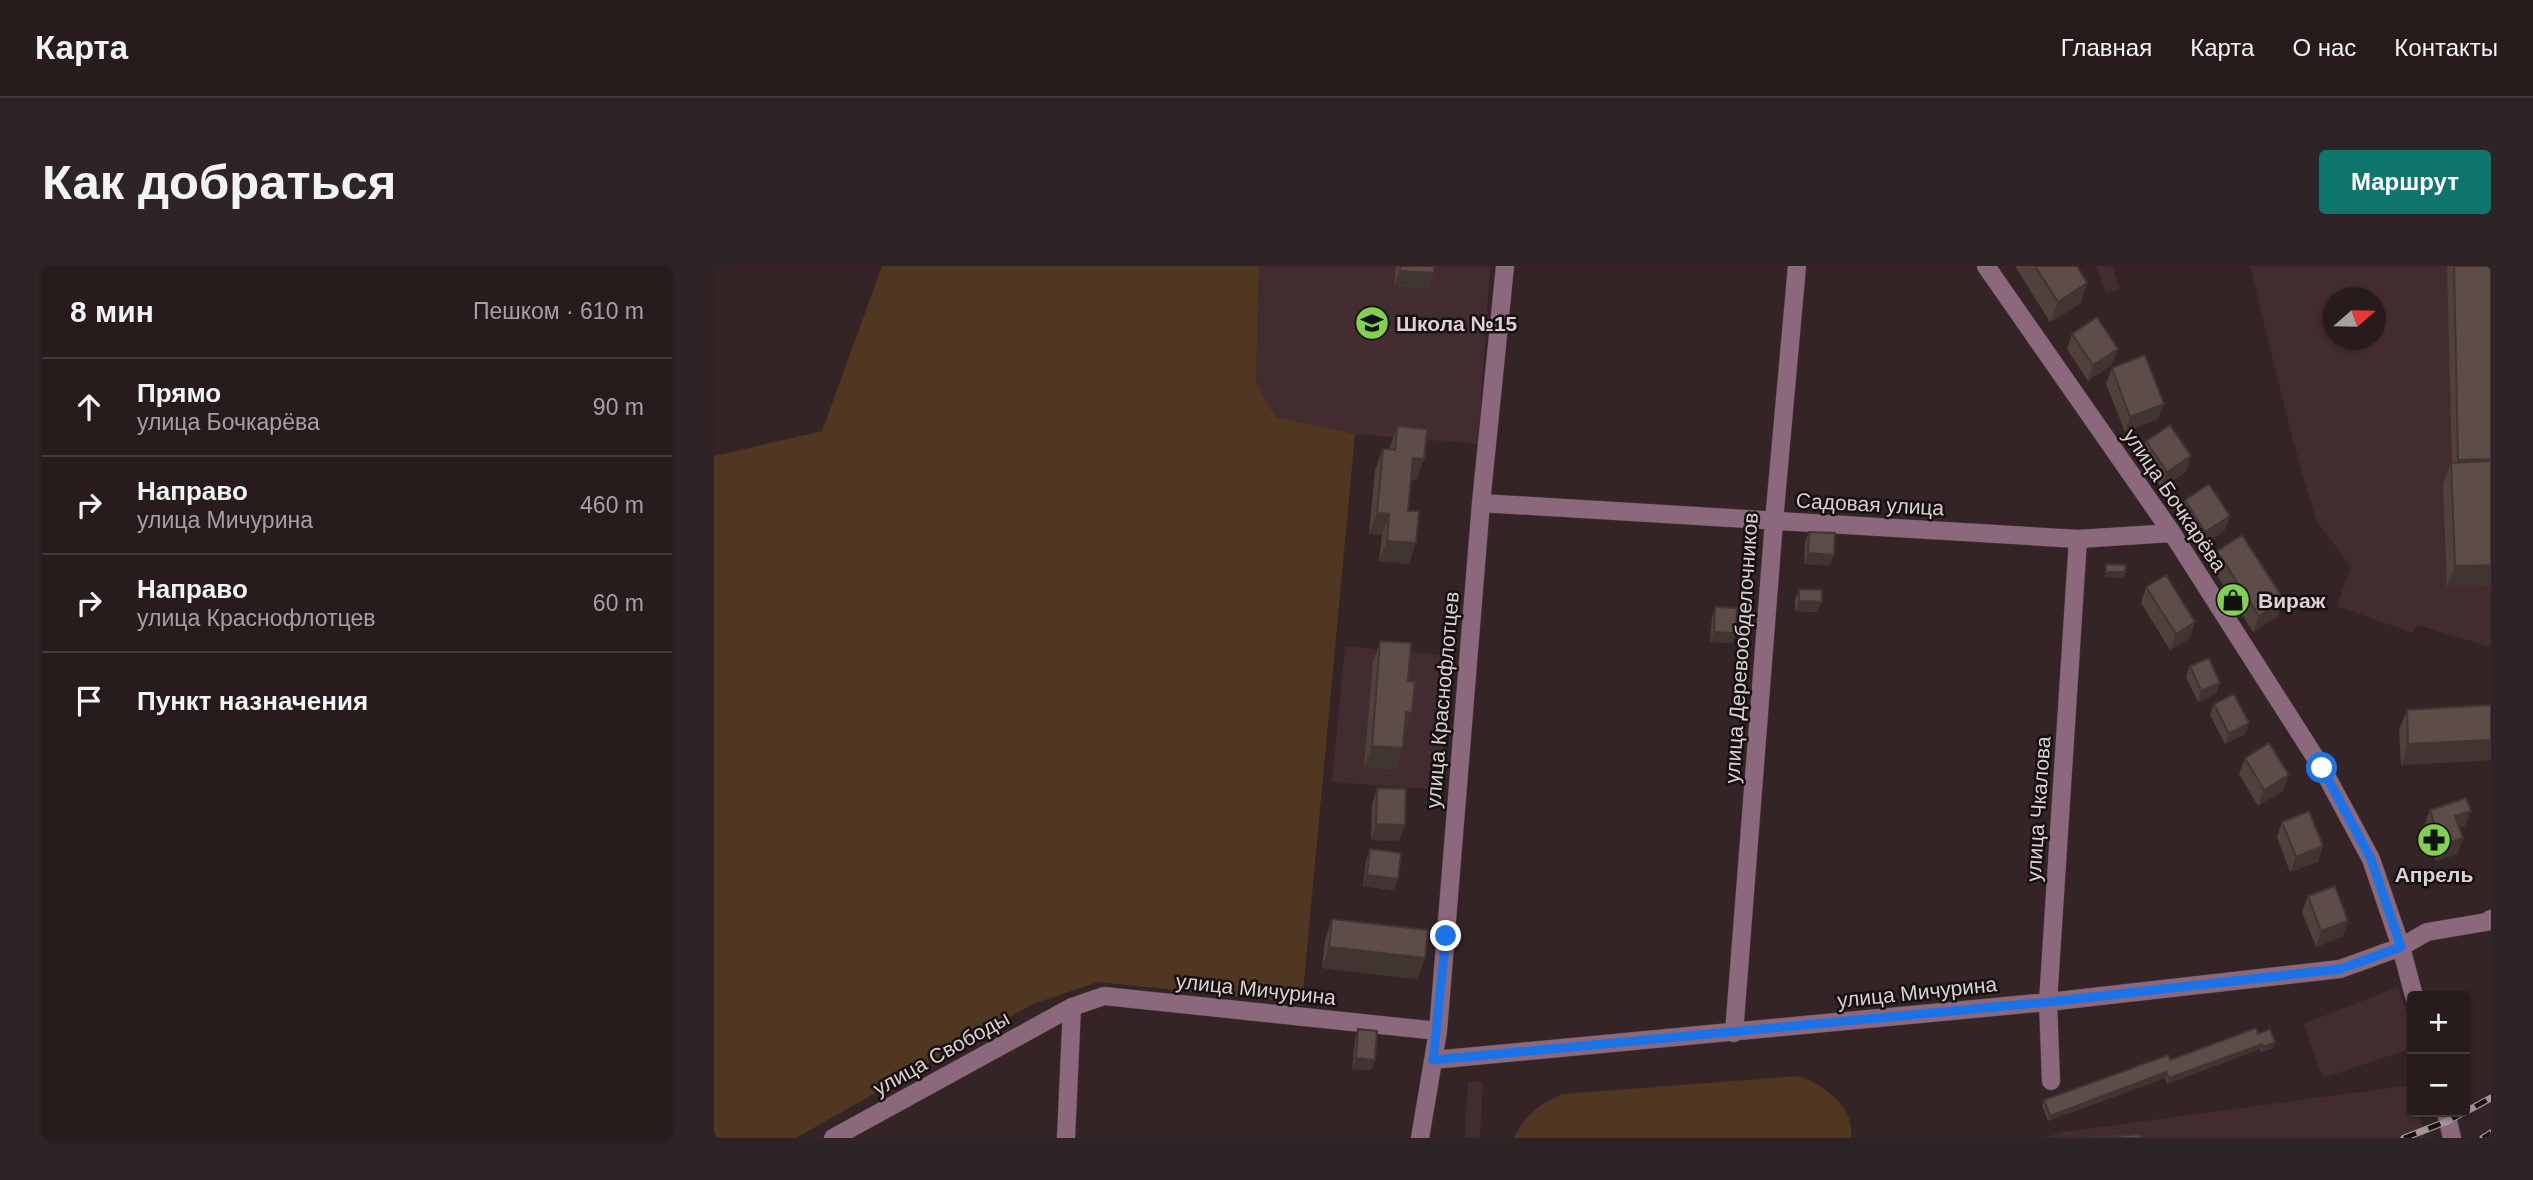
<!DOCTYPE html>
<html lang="ru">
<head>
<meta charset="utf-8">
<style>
	:root { --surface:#271b1c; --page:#2f2425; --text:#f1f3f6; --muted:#a4a1a3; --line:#43393b; --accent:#0f766e }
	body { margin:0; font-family:Helvetica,sans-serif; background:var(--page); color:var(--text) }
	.controls { position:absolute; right:21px; bottom:21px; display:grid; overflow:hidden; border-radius:7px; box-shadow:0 2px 5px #0004 }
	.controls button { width:63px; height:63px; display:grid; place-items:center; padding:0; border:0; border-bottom:2px solid var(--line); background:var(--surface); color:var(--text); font:35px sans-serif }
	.compass { position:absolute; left:1609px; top:21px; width:63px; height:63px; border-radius:50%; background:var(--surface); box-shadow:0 2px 5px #0004; rotate:70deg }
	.stop { position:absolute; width:21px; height:21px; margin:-16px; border:5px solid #1a73e8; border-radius:50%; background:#fff }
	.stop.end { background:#1a73e8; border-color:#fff; box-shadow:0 2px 7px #0008 }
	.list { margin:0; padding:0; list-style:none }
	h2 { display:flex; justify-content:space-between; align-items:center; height:91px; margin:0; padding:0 28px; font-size:30px }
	h2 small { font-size:23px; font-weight:400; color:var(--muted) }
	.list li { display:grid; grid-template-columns:46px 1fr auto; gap:21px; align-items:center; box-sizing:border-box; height:98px; padding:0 28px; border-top:2px solid var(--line) }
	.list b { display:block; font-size:26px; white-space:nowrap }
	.list p { margin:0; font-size:23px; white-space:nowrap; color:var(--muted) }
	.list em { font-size:23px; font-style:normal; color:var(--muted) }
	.icon { flex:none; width:38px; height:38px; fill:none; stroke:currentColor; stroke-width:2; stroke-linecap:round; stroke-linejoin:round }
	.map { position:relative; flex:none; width:1777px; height:872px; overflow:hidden; border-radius:7px }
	header { display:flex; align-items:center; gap:42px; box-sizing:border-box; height:98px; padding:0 35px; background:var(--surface); border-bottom:2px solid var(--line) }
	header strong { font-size:33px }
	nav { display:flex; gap:38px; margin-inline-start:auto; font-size:24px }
	.intro { display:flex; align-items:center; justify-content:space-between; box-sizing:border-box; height:168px; padding:0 42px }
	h1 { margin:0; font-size:49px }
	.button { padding:18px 32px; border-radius:7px; background:var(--accent); color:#fff; font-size:24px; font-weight:700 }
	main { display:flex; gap:42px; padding:0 42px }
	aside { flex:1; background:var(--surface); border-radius:7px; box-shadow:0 2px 5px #0004 }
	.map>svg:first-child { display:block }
	.built { fill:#432c2f; fill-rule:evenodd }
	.green { fill:#503722 }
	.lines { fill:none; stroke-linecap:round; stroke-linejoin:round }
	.minor-casing { stroke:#4f4042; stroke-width:19 }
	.minor { stroke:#8b687b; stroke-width:18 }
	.rail-casing { stroke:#a29597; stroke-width:7 }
	.rail { stroke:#171010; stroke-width:4.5; stroke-dasharray:13; stroke-linecap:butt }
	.wall { fill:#50413d }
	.shaded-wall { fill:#413532 }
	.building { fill:#5d4c47; stroke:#413532; stroke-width:2 }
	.route { stroke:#1a73e8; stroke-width:9 }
	.labels { text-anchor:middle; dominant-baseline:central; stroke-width:5; stroke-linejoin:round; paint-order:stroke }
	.poi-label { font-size:21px; font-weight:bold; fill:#dcd1d2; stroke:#171010; text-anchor:start }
	.street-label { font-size:21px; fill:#dcd1d2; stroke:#171010 }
</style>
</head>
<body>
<header>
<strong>Карта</strong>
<nav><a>Главная</a><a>Карта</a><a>О нас</a><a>Контакты</a></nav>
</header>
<div class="intro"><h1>Как добраться</h1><a class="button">Маршрут</a></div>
<main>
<aside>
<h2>8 мин<small>Пешком · 610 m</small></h2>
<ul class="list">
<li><svg class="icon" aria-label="ahead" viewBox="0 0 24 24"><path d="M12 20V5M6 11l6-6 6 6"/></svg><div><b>Прямо</b><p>улица Бочкарёва</p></div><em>90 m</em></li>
<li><svg class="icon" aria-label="right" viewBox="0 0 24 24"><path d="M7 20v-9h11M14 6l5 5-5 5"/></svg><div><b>Направо</b><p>улица Мичурина</p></div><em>460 m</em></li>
<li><svg class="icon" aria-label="right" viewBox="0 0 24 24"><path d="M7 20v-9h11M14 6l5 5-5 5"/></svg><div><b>Направо</b><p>улица Краснофлотцев</p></div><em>60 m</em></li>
<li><svg class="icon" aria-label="arrive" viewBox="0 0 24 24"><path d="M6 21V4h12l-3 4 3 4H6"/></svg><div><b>Пункт назначения</b></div></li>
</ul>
</aside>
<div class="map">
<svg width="1777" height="872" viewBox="0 0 1777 872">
	<rect width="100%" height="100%" fill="#342426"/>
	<path class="built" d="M545,0H776L764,178L641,168L561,152L542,115Z
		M1382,0H1398L1406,23L1392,28Z
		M1536,0H1777V381L1704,359L1699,367L1623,340L1637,301L1602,254L1579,175ZM1619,32H1661V74H1619Z
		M631,380L739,390L725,524L618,516Z
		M1684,721L1698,762V782L1609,812L1589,758Z
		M754,816H769L766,872H751Z
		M1698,819V846H1705L1711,872H1331L1349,866Z"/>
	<path class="green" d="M168,0H545L542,115L561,151L641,168L588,737L384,716L319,738L82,872H0V190L108,165Z
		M1086,810C1111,820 1141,841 1137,872H800C810,850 826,837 848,828Z"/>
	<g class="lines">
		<g class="minor-casing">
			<path id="minor" d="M1272,0L1458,267L1608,502L1657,593L1687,681L1700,730
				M767,237L1364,273L1458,267
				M1020,767L1060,255L1083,0
				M719,794L1334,736L1626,703L1687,681L1713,666L1772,656L1777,653
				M1337,815L1334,736L1364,273
				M1732,846L1738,872
				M119,872L358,741L390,730L724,765
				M352,872L358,741
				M706,872L724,765L767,237L791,0"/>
		</g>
		<use href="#minor" class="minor"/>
		<g class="rail-casing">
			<path id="rail" d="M1690,872L1734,855L1777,832
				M1769,872L1777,867"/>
		</g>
		<use href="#rail" class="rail"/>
	</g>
	<path class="wall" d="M682,0H720L714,23L680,20Z
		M1301,0H1363L1373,17L1366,38L1336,56Z
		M1733,0H1777V320L1733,321L1729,218L1737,197H1738Z
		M1358,68L1398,99L1374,115L1353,83Z
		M1398,102L1444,153L1411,166L1392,118Z
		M683,160L710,193L702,214L697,213L694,245L695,298L665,295L668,269L655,268L661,204L669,183L675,184Z
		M1432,175L1472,206L1447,222L1427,191Z
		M1471,234L1516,250L1510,265L1486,281L1465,250Z
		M1095,266L1120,289L1116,299L1090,298L1091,276Z
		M1503,285L1564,350L1539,366L1498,301Z
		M1432,321L1476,372L1456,384L1427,337Z
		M1085,323L1104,346L1081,345V334Z
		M1001,341L1022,367L1018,377L996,376L998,352Z
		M666,375L690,467L682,503L650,501L659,396Z
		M1476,400L1502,428L1484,436L1472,411Z
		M1500,438L1535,457L1531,468L1511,478L1496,449Z
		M1777,439V494L1687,499L1685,464L1693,444Z
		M1531,492L1569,525L1544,540L1525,508Z
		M663,522L691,559L685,575L657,574L658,538Z
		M1716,544L1751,560L1745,562L1749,572L1743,588L1722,595L1710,560Z
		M1568,556L1604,596L1576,606L1563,571Z
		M656,583L684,613L680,624L649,620L652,594Z
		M1594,630L1629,670L1602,681L1588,646Z
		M618,653L711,692L703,713L608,702L611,674Z
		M644,763L657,804L638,803L641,774Z
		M1544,768L1559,782L1547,786L1546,783L1453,818L1451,812L1334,855L1328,839L1330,834Z"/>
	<path class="shaded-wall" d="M686,5L720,7L714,23L680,20Z
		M1373,17L1366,38L1336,56L1344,36Z
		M1404,83L1398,99L1374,115L1379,99Z
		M1450,138L1444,153L1411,166L1416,151Z
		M1477,190L1472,206L1447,222L1453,206Z
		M699,192L710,193L702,214L691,213Z
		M1777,193V208L1738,209L1744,194Z
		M663,247L675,248L668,269L655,268Z
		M1516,250L1510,265L1486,281L1491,266Z
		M673,275L702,277L695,298L665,295Z
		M1094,287L1120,289L1116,299L1090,298Z
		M1777,299V320L1733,321L1741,300Z
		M1392,306H1411L1410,312L1390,311Z
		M1570,334L1564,350L1539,366L1545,350Z
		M1085,335L1108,336L1104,346L1081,345Z
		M1481,356L1476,372L1456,384L1462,368Z
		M1000,366L1022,367L1018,377L996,376Z
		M1506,417L1502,428L1484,436L1487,425Z
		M692,446L698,447L691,467Z
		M1535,457L1531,468L1511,478L1515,468Z
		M1777,474V494L1687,499L1694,478Z
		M658,480L689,482L682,503L650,501Z
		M1575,509L1569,525L1544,540L1550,524Z
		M1757,545L1751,560L1735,566L1741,550Z
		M662,558L691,559L685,575L657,574Z
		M1749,572L1743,588L1722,595L1727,579Z
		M1609,580L1604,596L1576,606L1582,591Z
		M653,609L684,613L680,624L649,620Z
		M1634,655L1629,670L1602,681L1607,665Z
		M615,681L711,692L703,713L608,702Z
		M1561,776L1559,782L1547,786L1549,781Z
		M1548,778L1546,783L1453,818L1455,812Z
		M642,792L661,794L657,804L638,803Z
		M1452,806L1451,812L1334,855L1336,850Z"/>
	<path class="building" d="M686,0H720V7L686,5Z
		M1321,0H1363L1373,17L1344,36Z
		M1740,0H1777V193L1744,194Z
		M1383,51L1404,83L1379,99L1358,68Z
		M1431,89L1450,138L1416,151L1398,102Z
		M1456,159L1477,190L1453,206L1432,175Z
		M683,160L713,163L710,193L699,192L694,245H705L702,277L673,275L675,248L663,247L669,183L681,184Z
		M1777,195V299L1741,300L1737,197Z
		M1495,218L1516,250L1491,266L1471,234Z
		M1095,266L1121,267L1120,289L1094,287Z
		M1528,269L1570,334L1545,350L1503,285Z
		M1392,298L1412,299L1411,306H1392Z
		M1452,309L1481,356L1462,368L1432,321Z
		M1085,323L1108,324V336L1085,335Z
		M1001,341L1023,342L1022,367L1000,366Z
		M666,375L697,377L694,415L701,416L698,447L692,446L689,482L658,480Z
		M1495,392L1506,417L1487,425L1476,400Z
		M1520,428L1535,457L1515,468L1500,438Z
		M1777,439V474L1694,478L1693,444Z
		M1555,477L1575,509L1550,524L1531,492Z
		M663,522L692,523L691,559L662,558Z
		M1752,532L1757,545L1741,550L1749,572L1727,579L1716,544Z
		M1595,545L1609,580L1582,591L1568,556Z
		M656,583L687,587L684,613L653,609Z
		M1621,620L1634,655L1607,665L1594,630Z
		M618,653L714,664L711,692L615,681Z
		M1542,762L1544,768L1556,763L1561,776L1549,781L1548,778L1455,812L1452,806L1336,850L1330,834L1454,789L1456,794Z
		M644,763L663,765L661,794L642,792Z
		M1426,868V872H1377Z"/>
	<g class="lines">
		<path class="route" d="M732,670L719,794L1334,736L1626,703L1687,681L1657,593L1608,502"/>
	</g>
	<defs>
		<g id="school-disc" transform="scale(1.75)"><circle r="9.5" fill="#81d050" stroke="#171010"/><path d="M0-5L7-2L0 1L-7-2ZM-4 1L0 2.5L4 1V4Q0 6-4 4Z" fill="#111"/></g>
		<g id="shop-disc" transform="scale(1.75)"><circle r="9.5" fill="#81d050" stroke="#171010"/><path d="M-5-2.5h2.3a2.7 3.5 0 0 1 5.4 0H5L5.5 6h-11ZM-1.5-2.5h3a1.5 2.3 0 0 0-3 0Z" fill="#111"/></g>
		<g id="pharmacy-disc" transform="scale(1.75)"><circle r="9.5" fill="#81d050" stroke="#171010"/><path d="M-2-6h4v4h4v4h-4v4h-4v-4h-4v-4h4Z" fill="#111"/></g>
	</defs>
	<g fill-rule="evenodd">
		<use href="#school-disc" x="658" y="57"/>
		<use href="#shop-disc" x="1519" y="334"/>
		<use href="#pharmacy-disc" x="1720" y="574"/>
	</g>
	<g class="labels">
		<g class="poi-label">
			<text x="682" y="57">Школа №15</text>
			<text x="1544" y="334">Вираж</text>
			<text x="1720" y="608" text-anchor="middle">Апрель</text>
		</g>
		<g class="street-label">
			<text transform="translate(1461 234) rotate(56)">улица Бочкарёва</text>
			<text transform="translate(1156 238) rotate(3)">Садовая улица</text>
			<text transform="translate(1027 382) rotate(-86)">улица Деревообделочников</text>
			<text transform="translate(728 434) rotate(-85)">улица Краснофлотцев</text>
			<text transform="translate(1324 543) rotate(-86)">улица Чкалова</text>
			<text transform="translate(542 723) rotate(6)">улица Мичурина</text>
			<text transform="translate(1203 726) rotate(-6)">улица Мичурина</text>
			<text transform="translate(227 787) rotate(-29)">улица Свободы</text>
		</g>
	</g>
</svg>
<div class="controls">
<button>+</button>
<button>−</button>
</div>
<svg class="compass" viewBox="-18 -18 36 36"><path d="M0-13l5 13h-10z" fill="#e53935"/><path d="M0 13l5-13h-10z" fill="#a4a1a3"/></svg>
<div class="stop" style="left:1608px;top:502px"></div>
<div class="stop end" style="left:732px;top:670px"></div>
</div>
</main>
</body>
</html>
